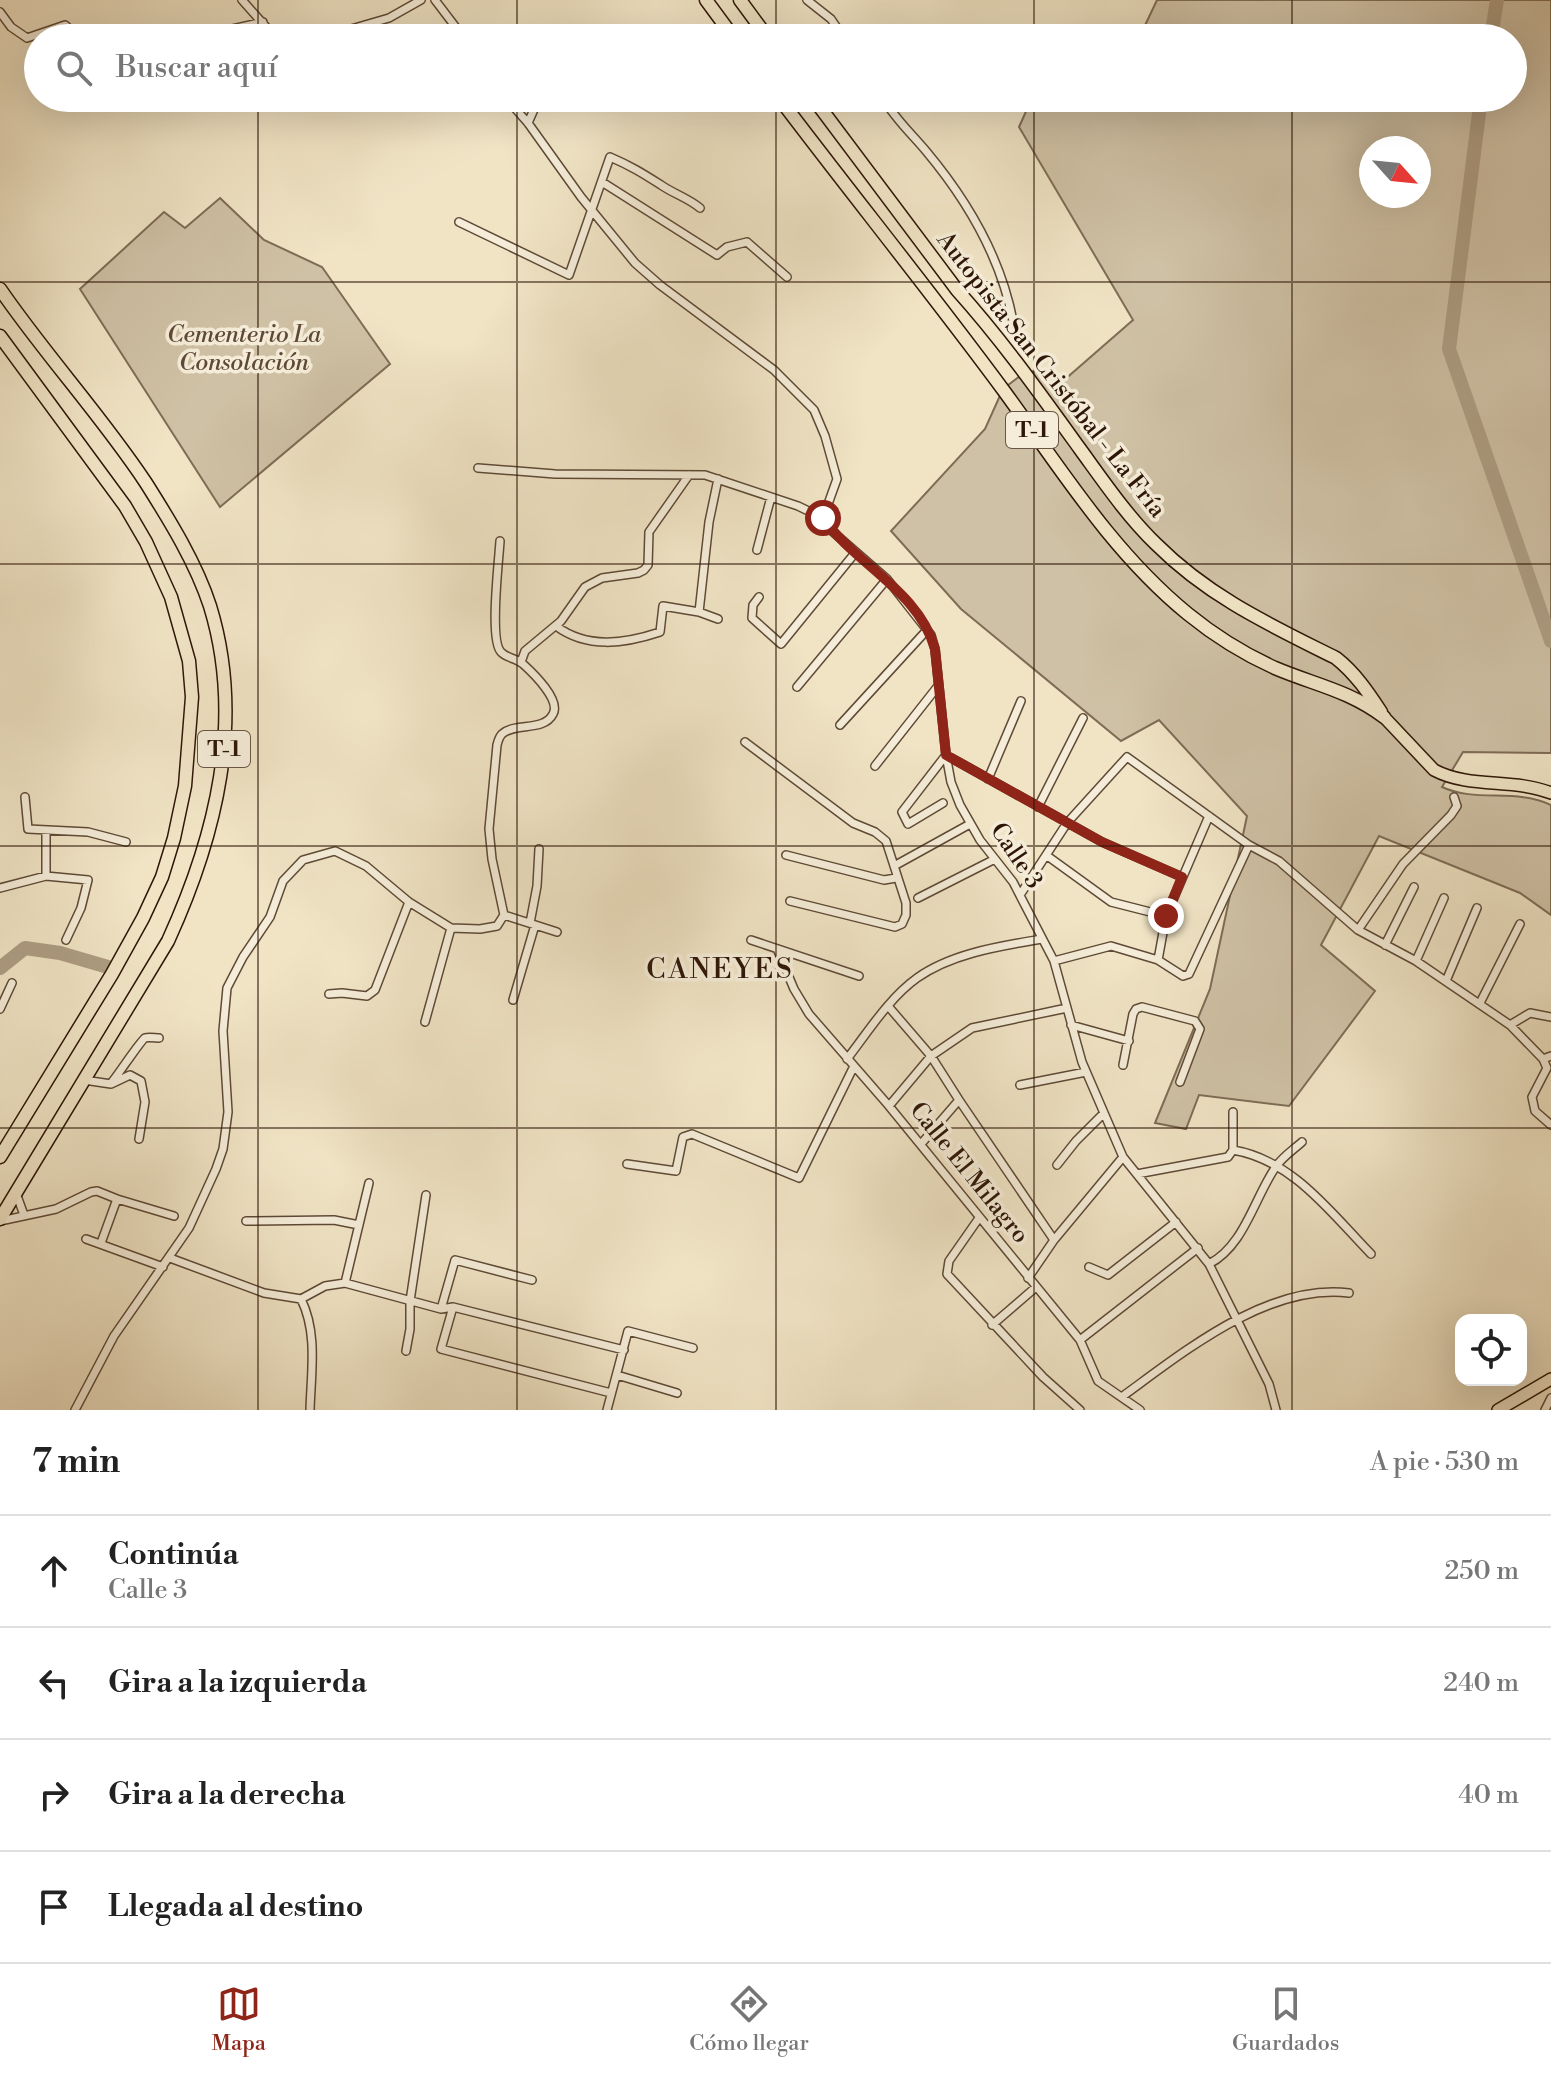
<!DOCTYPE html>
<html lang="es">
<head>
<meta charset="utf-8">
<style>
	:root { --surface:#fff; --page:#f2f2f2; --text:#222; --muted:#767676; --line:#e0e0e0; --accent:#8f2418 }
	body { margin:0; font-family:"Libre Bodoni",serif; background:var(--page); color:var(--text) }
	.controls { position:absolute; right:24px; bottom:24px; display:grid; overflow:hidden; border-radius:16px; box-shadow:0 8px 32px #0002 }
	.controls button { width:72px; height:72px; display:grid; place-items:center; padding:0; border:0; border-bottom:2px solid var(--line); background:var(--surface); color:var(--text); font:40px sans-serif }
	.compass { position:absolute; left:1359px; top:136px; width:72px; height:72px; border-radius:50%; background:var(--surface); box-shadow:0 8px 32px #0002; rotate:117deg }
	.stop { position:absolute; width:24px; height:24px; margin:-18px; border:6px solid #8f2418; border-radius:50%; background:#fff }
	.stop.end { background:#8f2418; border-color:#fff; box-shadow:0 2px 8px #0008 }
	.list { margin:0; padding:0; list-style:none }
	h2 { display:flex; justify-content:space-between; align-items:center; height:104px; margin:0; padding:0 32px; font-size:34px }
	h2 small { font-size:26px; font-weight:400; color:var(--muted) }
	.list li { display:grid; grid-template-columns:52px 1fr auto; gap:24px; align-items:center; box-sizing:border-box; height:112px; padding:0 32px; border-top:2px solid var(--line) }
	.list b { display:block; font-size:30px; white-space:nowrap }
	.list p { margin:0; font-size:26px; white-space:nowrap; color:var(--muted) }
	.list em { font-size:26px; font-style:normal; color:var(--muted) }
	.icon { flex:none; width:44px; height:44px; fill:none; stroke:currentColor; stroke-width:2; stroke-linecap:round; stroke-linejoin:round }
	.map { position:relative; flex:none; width:1551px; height:1410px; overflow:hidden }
	.search { position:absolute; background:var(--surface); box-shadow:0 8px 32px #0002; left:24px; right:24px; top:24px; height:88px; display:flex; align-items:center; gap:20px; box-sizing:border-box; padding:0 28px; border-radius:44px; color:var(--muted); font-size:30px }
	.sheet { height:552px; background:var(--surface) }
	nav { display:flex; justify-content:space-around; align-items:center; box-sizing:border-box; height:112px; border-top:2px solid var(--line); background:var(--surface); font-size:22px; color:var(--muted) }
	nav a { display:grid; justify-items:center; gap:4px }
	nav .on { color:var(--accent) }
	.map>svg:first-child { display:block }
	.green { fill:#cfc1a5; stroke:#7e6c56; stroke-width:2; fill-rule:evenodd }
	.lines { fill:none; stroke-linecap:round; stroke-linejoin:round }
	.river { stroke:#ae9e84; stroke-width:14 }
	.minor-casing { stroke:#5e4a36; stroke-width:10 }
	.trunk-casing { stroke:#2e1607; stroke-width:14 }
	.motorway-casing { stroke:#2e1607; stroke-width:15 }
	.minor { stroke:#f5edd9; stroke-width:7 }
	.trunk { stroke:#f0e4c5; stroke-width:11 }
	.motorway { stroke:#f0e4c5; stroke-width:12 }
	.route { stroke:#8f2418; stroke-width:10 }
	.grid { fill:none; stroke:#2e1607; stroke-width:2; stroke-opacity:0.55 }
	.labels { text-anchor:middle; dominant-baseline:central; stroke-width:7; stroke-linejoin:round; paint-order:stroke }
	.shield { fill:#f5edd9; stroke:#6a5646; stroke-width:2 }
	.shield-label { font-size:22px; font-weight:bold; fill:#2e1607 }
	.park-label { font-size:24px; font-style:italic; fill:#5e4936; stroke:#f5edd9 }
	.street-label { font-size:24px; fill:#2e1607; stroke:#f5edd9 }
	.quarter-label { font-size:28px; letter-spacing:2px; fill:#2e1607; stroke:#f5edd9 }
</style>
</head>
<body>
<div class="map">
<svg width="1551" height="1410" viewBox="0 0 1551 1410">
	<rect width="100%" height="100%" fill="#f0e4c5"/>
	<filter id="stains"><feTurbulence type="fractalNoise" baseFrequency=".0025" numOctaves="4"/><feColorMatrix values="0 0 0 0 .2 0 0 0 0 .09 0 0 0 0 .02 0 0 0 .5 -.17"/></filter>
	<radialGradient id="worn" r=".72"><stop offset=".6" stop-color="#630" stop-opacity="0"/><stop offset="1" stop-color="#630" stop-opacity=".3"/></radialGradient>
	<path class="green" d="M1157,0H1551V753L1463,752L1442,787C1476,803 1516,788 1551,805V915L1520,893L1379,836L1321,945L1375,991L1289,1106L1199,1095L1186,1129L1155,1123L1210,989L1247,816L1159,720L1121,741L961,609L891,531L985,429L1003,389L1024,373L1040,370L1063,381L1133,320L1019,127L1032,98H1513V38H1139ZM1371,148H1419V196H1371Z
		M220,198L264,240L322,267L390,364L220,507L80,289L164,212L185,228Z"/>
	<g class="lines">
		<path class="river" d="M1491,38L1497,0
			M1481,98L1449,349L1551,641
			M0,968L25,948L60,953L108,967"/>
		<g class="minor-casing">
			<path id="minor" d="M242,0L276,38
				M435,0L464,38
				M807,0L831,19L844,38
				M0,12L11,27L27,38L65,25L80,38
				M536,36L538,38
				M192,38L263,22
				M320,38L389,18L421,0
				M506,98L528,123L581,197L635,263L660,285L774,370L814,410L825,436L837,479L823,518
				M883,98C895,119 911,133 926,151C967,200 1001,258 1013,321
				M528,123L539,98
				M602,182L717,255L727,247L747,242L787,277
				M459,222L569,275L610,157C631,166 642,173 661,185C674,194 688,198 700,208
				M478,468L555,474L705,475L798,506L823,518L833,532L887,579L931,635L935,649L946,755L951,782L960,805L980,840L1013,882L1054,961L1082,1062L1123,1157L1209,1264L1269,1384L1276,1410
				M757,550L771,497
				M759,597L753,605L752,618L781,644L855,553
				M699,612L709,522L718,479
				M556,626C587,649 624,644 660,632L663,606L699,612L718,619
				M521,662L525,651L561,621L585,587L602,578L638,573L644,570L648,565L649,532L689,475
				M797,687L887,579
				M840,725L927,630
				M745,742L853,823L875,832L886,841L906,903V915L902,924L895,927L790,901
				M875,766L938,686
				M988,779L1021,701
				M25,797L28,829L88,832L126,842
				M943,803L908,824L902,812L946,755L1102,842L1182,877
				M1038,807L1083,718
				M46,831V876
				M786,855L884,880L896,878
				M1046,855L1111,902L1166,916
				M894,866L970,824
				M0,888L46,876L88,880L81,908L66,940
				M1020,895L1067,823L1127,757L1249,845L1279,861L1358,930L1416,961L1510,1025L1530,1013L1551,1017
				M918,898L995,859
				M504,915L557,932
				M530,923L537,886L539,849
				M1358,930L1403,864L1451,815L1457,806L1454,797
				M751,940L859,976
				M1385,945L1414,887
				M778,951L794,989L809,1014L889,1106L1080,1340L1098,1381L1140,1410
				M1158,960L1183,976L1189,974L1249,845
				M1054,961L1111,946L1158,960L1166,916L1209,816
				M1416,961L1444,898
				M1446,981L1477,908
				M329,994L342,993L367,996L375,990L409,902
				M513,1000L535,925
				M1480,1003L1520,924
				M888,1006L931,1056L959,1100
				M0,1009L12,983
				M425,1022L451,928
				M1071,1025L1129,1041
				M1510,1025L1543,1059L1551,1056
				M847,1059C868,1032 889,998 917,978C952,953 1001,946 1042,939
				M1543,1059L1547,1068L1532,1097L1535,1111L1551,1125
				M1123,1065L1133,1014L1136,1009L1142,1007L1195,1021L1200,1029L1180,1082
				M84,1080L111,1084L130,1075L141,1081L145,1102L139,1139
				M112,1082C118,1075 141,1040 145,1038C148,1037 156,1038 159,1038
				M1020,1085L1086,1072
				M889,1106L931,1056L972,1028L1067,1008
				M921,1144L959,1100L1054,1240
				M1233,1150C1293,1160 1331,1213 1371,1254
				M627,1164L676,1171L683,1137L692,1134L799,1178L854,1066
				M1057,1165L1076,1141L1104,1113
				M1137,1174L1228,1157L1233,1150V1112
				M16,1193L24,1215
				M979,1218L949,1261L947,1274L1043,1377L1080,1410
				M0,1221L56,1209L91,1192L97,1191L117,1199
				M246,1221L334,1220L359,1225
				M86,1239L163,1267
				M101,1243L117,1199L174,1216
				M170,1258L264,1293L301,1299L325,1286L345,1283L369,1183
				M1209,1264C1244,1246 1254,1199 1275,1168C1281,1158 1293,1150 1302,1142
				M1089,1267L1108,1275L1176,1222
				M1028,1278L1054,1240L1123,1157
				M345,1283L441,1309L453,1307L624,1350
				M301,1299C318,1333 311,1373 310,1410
				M453,1307L441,1349L611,1393
				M441,1309L455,1260L532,1280
				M992,1325L1036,1287
				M1080,1340L1198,1248
				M406,1351L410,1329V1301L426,1195
				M617,1375L677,1393
				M1123,1396C1185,1351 1268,1283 1349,1293
				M75,1410L114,1336L189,1228L216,1169L223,1149L228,1112L223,1031L227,988L243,957L270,917L283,881L303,860L335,851L366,866L409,902L451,928L480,929L497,926L504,915L492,859L489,829L497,745C498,741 499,737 502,734C515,722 544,732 553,714C561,700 533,673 523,664C516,658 506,658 501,652C489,640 499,560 500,541
				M607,1410L628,1331L693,1348
				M1545,1410L1551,1398"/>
		</g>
		<g class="trunk-casing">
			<path id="trunk" d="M1384,717L1434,770C1470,789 1513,778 1551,793
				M1498,1410L1551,1379"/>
		</g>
		<g class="motorway-casing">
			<path id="motorway" d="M706,0L734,38
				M740,0L768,38
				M779,98C853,196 931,292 1004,391C1061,469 1112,552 1188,614C1215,636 1244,654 1275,668C1315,685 1348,690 1384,717
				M813,98L957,290C1002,340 1041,395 1080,449C1104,482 1127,516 1156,544C1209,597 1270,625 1336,658C1355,673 1368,692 1381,712
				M0,289C46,356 101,415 146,483C170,521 196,563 210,606C245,720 216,836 168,941L0,1219
				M0,336L125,506L146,542L171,597L189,661L192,697L185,786L174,838L162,877L143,918L112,974L0,1157"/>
		</g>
		<use href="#minor" class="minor"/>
		<use href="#trunk" class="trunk"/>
		<use href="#motorway" class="motorway"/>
	</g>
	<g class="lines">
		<path class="route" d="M823,518C855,564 919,591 935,649L946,755L1102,842L1182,877L1166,916"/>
	</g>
	<path class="grid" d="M258,0V38M517,0V38M776,0V38M1034,0V38M1292,0V38M258,98V1410M517,98V1410M776,98V1410M1034,98V1410M1292,98V1410M0,282H1551M0,564H1551M0,846H1551M0,1128H1551"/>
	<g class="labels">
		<g class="shield">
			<rect x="1006" y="412" width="52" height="36" rx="6"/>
			<rect x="198" y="731" width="52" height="36" rx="6"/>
		</g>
		<g class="shield-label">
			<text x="1032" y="430">T-1</text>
			<text x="224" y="749">T-1</text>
		</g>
		<g class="park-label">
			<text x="244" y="335">Cementerio La<tspan x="244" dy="28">Consolación</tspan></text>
		</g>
		<g class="street-label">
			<text transform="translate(1051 375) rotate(52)">Autopista San Cristóbal - La Fría</text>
			<text transform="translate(1016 856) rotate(56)">Calle 3</text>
			<text transform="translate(969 1173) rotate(51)">Calle El Milagro</text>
		</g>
		<g class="quarter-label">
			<text x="720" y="969">CANEYES</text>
		</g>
	</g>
	<rect width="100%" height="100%" filter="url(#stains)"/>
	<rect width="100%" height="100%" fill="url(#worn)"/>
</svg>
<div class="controls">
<button><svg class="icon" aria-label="locate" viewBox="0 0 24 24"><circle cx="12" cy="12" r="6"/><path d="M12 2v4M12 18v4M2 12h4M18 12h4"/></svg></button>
</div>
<svg class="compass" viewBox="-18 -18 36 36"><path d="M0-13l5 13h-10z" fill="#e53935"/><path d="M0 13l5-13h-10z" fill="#767676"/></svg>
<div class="stop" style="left:823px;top:518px"></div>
<div class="stop end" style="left:1166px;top:916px"></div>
<div class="search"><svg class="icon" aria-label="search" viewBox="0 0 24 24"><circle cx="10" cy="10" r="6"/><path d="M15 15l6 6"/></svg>Buscar aquí</div>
</div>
<section class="sheet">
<h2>7 min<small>A pie · 530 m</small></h2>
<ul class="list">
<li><svg class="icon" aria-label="ahead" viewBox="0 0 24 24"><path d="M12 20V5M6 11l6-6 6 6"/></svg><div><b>Continúa</b><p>Calle 3</p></div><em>250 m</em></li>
<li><svg class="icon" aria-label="left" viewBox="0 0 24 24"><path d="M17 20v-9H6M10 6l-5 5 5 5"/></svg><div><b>Gira a la izquierda</b></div><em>240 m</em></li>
<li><svg class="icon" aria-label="right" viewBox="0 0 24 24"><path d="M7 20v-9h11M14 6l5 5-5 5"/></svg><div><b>Gira a la derecha</b></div><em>40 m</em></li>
<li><svg class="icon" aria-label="arrive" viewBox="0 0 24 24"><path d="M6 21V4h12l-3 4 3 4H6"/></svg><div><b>Llegada al destino</b></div></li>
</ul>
</section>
<nav>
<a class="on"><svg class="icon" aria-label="map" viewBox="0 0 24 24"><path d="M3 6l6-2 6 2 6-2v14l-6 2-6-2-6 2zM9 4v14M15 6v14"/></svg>Mapa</a>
<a><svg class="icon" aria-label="directions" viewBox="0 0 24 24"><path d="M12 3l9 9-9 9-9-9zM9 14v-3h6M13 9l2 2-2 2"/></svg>Cómo llegar</a>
<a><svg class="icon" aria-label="saved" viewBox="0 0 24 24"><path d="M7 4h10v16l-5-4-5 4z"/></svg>Guardados</a>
</nav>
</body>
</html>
